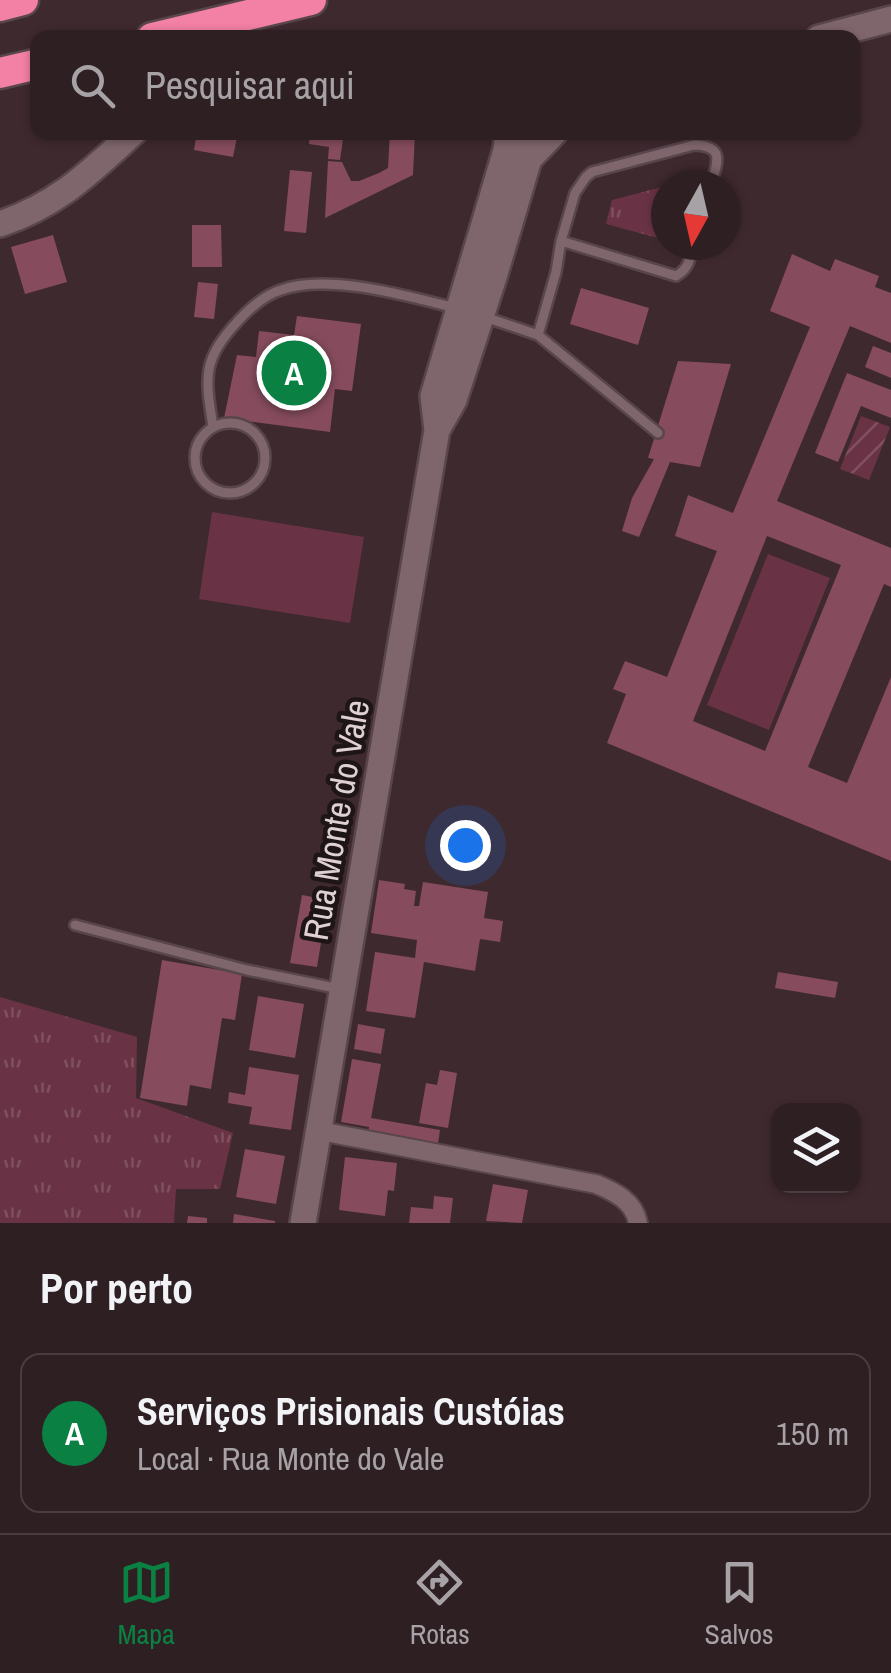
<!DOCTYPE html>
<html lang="pt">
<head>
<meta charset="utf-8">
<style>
	:root { --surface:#2e1f23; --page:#36272b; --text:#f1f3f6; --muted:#a7a2a6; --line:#493d41; --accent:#0b8043 }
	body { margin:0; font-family:"Archivo Narrow",sans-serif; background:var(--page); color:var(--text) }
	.controls { position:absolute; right:30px; bottom:30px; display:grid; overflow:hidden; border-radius:20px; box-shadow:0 2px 8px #0004 }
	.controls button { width:90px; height:90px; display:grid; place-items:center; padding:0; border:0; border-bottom:2px solid var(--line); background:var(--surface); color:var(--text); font:50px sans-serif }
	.compass { position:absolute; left:651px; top:170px; width:90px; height:90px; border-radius:50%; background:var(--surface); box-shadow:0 2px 8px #0004; rotate:188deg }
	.you { position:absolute; left:465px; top:845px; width:35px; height:35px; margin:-25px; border:8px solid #fff; border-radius:50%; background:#1a73e8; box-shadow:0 0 0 15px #1a73e833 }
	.badge { display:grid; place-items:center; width:65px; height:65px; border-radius:50%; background:var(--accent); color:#fff; font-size:32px; font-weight:700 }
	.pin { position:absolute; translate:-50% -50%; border:5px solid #fff; box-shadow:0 2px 10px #0006 }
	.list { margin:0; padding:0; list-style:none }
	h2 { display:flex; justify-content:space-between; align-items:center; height:130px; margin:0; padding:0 40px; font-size:42px }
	h2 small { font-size:32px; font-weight:400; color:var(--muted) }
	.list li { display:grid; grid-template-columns:65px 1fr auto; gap:30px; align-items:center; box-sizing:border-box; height:160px; margin:0 20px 20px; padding:0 20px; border:2px solid var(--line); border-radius:20px }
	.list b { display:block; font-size:38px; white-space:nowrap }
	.list p { margin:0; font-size:32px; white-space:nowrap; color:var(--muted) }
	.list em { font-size:32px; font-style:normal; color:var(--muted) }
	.icon { flex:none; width:55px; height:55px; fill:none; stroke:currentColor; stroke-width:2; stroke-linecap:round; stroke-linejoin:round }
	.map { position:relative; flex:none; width:891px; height:1223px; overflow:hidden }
	.search { position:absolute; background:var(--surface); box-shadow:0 2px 8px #0004; left:30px; right:30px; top:30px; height:110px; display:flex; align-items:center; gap:25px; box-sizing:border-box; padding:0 35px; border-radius:20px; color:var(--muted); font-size:38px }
	.sheet { height:310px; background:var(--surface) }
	nav { display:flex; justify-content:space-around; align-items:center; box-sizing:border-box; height:140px; border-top:2px solid var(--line); background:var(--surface); font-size:28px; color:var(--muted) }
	nav a { display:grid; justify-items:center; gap:5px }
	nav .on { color:var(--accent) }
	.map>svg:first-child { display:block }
	.grass { fill:url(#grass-tufts) }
	.garden { fill:url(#garden-furrows) }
	.pitch { fill:#6a3345 }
	.building { fill:#864c5d; fill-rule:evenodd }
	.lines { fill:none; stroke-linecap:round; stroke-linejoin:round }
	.lane-casing { stroke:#58464c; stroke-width:14 }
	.street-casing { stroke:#58464c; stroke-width:22 }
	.secondary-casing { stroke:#58464c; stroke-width:30 }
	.highway-casing { stroke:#58464c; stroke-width:35 }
	.lane { stroke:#7f666c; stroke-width:9 }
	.street { stroke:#7f666c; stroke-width:18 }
	.secondary { stroke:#7f666c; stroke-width:25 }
	.highway { stroke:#f381a5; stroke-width:30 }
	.labels { text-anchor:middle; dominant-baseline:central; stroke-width:9; stroke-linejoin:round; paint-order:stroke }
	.street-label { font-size:35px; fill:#dfd0d4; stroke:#1e1517 }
</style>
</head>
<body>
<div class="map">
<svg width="891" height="1223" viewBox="0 0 891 1223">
	<defs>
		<pattern id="grass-tufts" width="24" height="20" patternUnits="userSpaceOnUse" patternTransform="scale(2.5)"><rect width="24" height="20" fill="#6a3345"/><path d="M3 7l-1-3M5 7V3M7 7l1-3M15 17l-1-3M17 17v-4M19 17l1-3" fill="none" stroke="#7f505f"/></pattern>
		<pattern id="garden-furrows" width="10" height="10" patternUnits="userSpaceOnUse" patternTransform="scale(2.5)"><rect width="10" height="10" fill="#6a3345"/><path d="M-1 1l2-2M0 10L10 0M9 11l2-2" fill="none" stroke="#7f505f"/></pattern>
	</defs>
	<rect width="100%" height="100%" fill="#3e292f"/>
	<path class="grass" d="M666,186V213L658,238L606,224L612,200Z
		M0,997L137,1037L136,1098L233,1133L220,1189H176L174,1223H0Z"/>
	<path class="garden" d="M861,416L890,427L869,480L840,469Z"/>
	<path class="pitch" d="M212,512L364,537L350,623L199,599Z
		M768,554L830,578L769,730L707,705Z"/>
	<path class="building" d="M197,132H238L233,157L194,150Z
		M310,132H344L340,160L328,159L329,147L309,144Z
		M390,132H415L413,175L325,218L328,161L342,162L351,181H359L379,173L388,168Z
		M290,170L312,172L306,233L284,231Z
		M192,225H221L222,267H192Z
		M53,235L67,282L25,294L11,247Z
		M792,254L830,271L835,259L879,276L875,287L891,293V343L850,326L777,501L891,548V587L884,584L808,767L847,783L891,677V861L607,743L626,694L613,689L625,661L667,677L717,551L675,536L688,495L733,513L810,327L770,311ZM767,536L841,565L765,751L693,721Z
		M198,282L218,284L214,319L194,317Z
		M581,288L649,308L638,345L570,324Z
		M297,316L361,324L352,391L335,389L330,432L224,418L237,355L256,357L259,331L294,335Z
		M873,346L891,353V378L865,367Z
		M678,361L731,364L700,467L670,462L639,537L622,531L632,498L654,459L648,458Z
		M847,373L891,390V418L861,406L838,462L815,453Z
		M379,880L405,884L404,889L416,891L414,906H419L423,882L488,892L484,918L503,921L500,942L480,939L475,971L424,962L415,1018L366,1011L375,952L415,958L417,940L371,933Z
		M302,895L328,900L317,967L290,963Z
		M162,960L242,974L235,1020L222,1018L211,1089L190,1085L187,1106L140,1098Z
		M778,972L838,982L835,998L775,988Z
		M258,996L304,1004L295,1058L249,1050Z
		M358,1024L385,1029L381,1054L354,1049Z
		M352,1059L381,1064L371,1118L440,1130L438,1144L368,1132L369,1127L341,1122Z
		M249,1067L299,1075L291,1130L249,1124L252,1107L228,1103L229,1092L245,1095Z
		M440,1070L457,1073L448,1128L419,1123L426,1083L437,1085Z
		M245,1149L285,1156L276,1204L236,1197Z
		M345,1157L397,1163L394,1191L388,1190L385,1216L339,1210Z
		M493,1184L528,1190L522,1223L486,1221Z
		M434,1196L453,1198L450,1223H409L411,1207L433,1209Z
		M234,1214L275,1221V1223H233Z
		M188,1216L207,1218V1223H187Z"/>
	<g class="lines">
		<g class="lane-casing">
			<path id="lane" d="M561,241L676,276C689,269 690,258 694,245
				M482,316L538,335L556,272L561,241L575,193L586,177L592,172L694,145C726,146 717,163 711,185
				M538,335L658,433
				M195 458a35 35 0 1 1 70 0a35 35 0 1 1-70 0Z
				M213,427C205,376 202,360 238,321C250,308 264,295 281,290C327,273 408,296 455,308
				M75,925L247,970L340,989"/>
		</g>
		<g class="street-casing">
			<path id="street" d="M320,1131L596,1184C615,1192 634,1201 638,1223"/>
		</g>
		<g class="secondary-casing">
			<path id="secondary" d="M819,38L891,19
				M529,159L555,132
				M0,224C59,204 89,173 134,132
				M437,430L454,400L494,277L529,159L531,132
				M303,1223L437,430L433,396L506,150L508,132"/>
		</g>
		<g class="highway-casing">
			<path id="highway" d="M0,6L23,0
				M152,38L311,0
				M0,73L38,64"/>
		</g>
		<use href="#lane" class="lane"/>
		<use href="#street" class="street"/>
		<use href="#secondary" class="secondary"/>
		<use href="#highway" class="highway"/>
	</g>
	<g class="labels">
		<g class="street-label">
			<text transform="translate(336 820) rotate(-80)">Rua Monte do Vale</text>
		</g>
	</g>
</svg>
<div class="controls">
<button><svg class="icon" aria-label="layers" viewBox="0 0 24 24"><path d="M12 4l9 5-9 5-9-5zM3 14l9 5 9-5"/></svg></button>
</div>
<svg class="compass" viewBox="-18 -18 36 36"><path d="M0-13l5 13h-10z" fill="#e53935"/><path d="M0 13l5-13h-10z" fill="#a7a2a6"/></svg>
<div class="you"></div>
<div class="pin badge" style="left:294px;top:373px">A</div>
<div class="search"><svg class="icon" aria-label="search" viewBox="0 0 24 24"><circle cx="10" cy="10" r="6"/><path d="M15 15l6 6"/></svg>Pesquisar aqui</div>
</div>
<section class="sheet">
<h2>Por perto<small></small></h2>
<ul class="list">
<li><span class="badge">A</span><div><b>Serviços Prisionais Custóias</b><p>Local · Rua Monte do Vale</p></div><em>150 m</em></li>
</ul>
</section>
<nav>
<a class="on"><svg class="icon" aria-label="map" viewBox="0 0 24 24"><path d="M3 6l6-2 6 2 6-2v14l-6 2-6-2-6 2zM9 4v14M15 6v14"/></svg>Mapa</a>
<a><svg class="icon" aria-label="directions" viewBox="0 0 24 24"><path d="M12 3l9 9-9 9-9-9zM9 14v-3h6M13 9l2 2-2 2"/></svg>Rotas</a>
<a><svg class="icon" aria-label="saved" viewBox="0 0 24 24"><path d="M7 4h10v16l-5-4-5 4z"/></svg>Salvos</a>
</nav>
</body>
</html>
